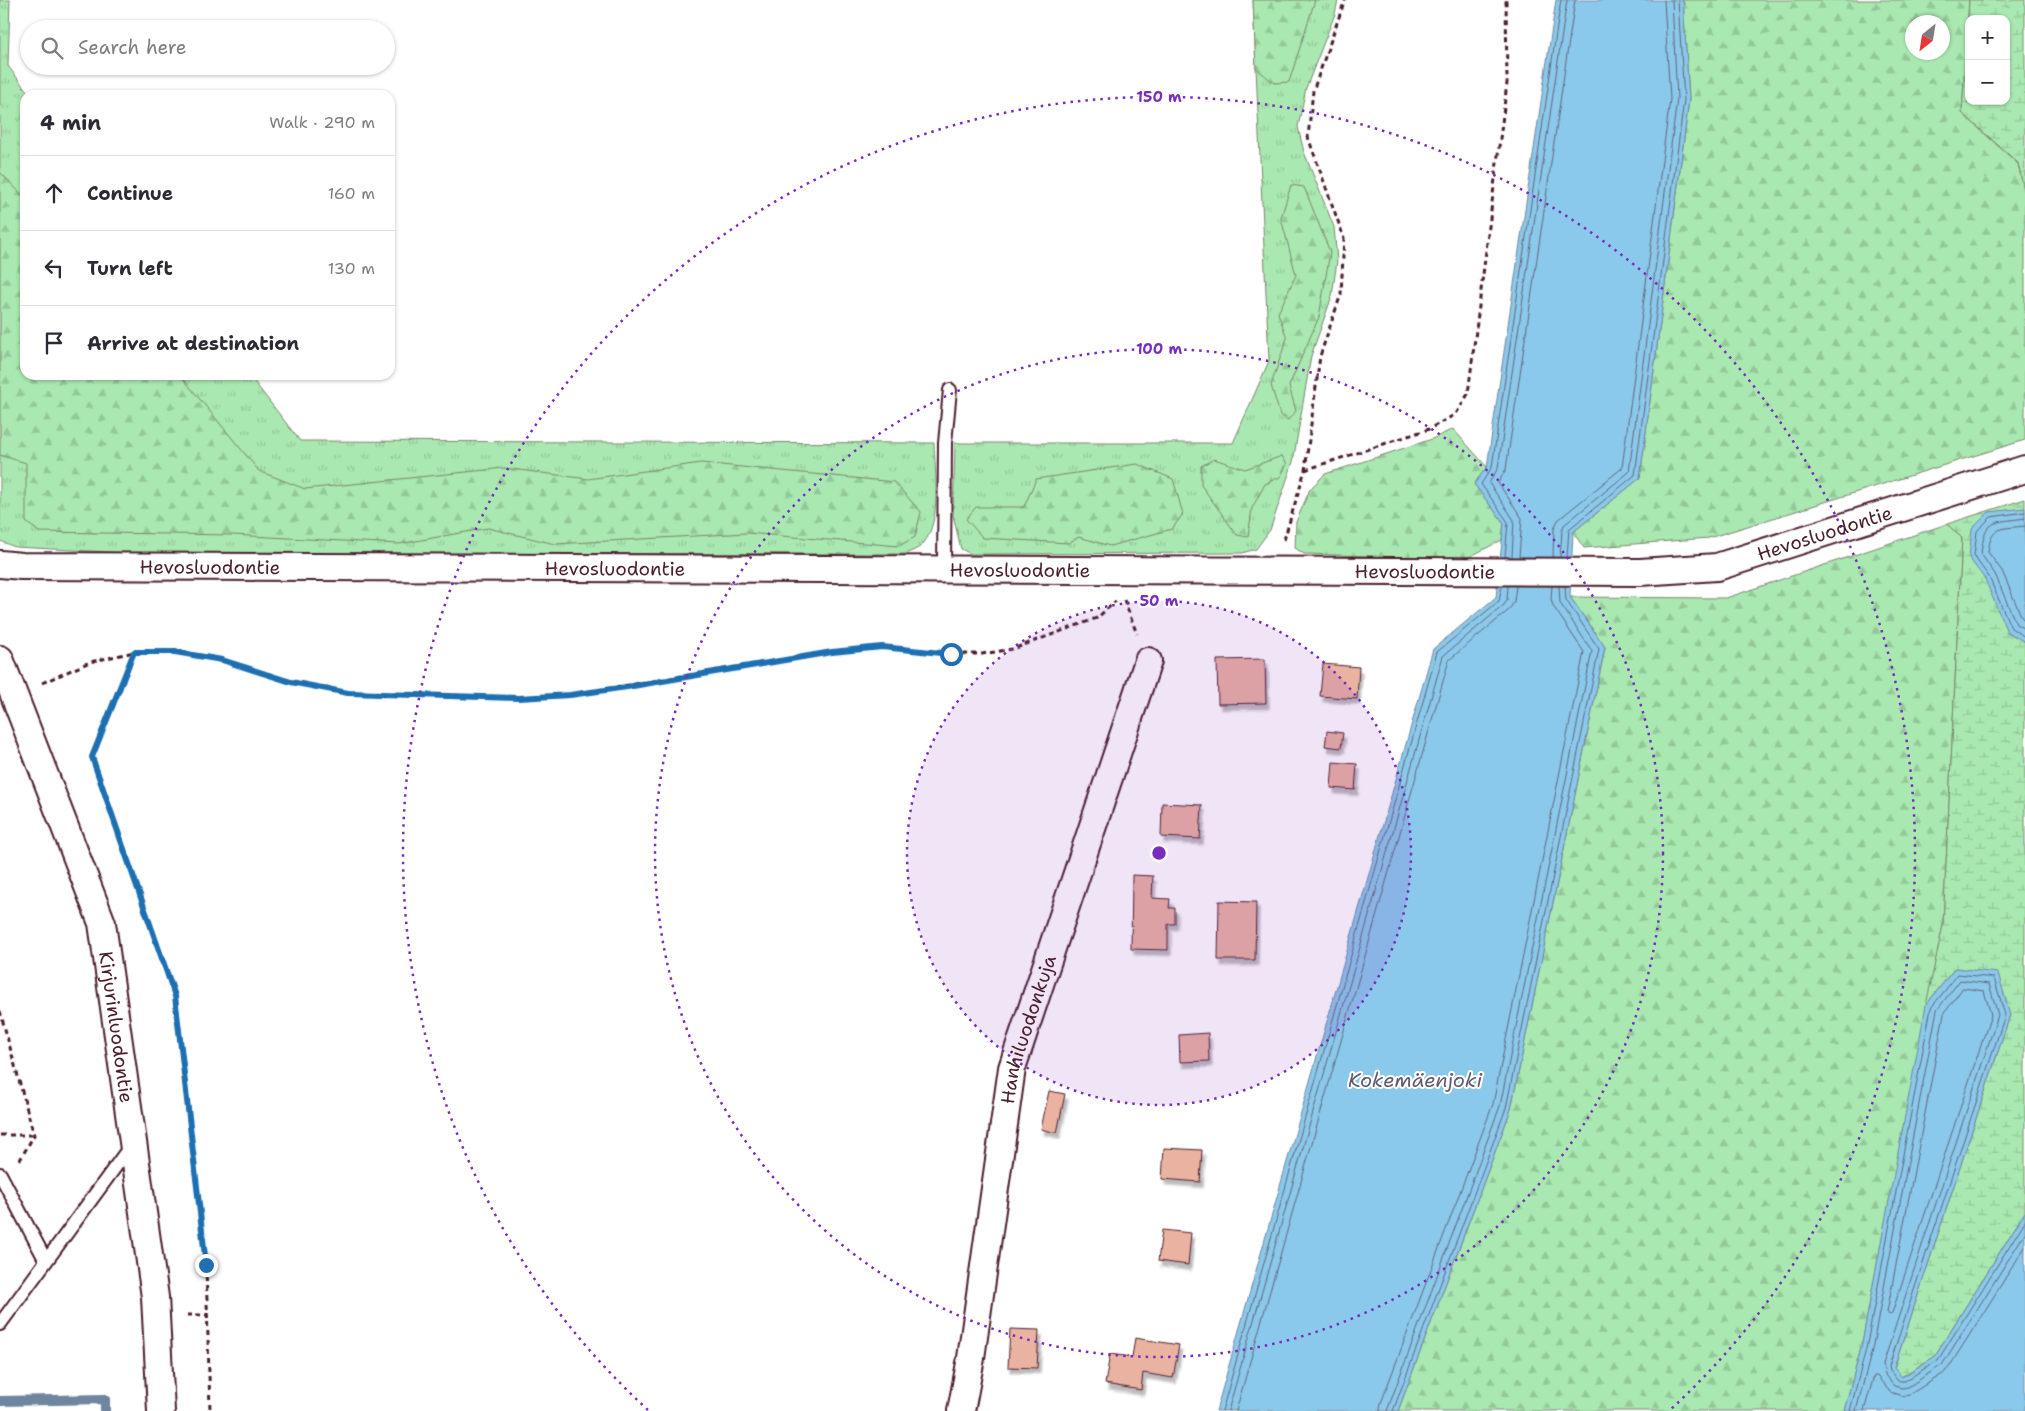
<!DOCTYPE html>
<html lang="en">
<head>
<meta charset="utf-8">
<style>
	:root { --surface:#fff; --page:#f2f2f3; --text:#2b2b33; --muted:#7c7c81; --line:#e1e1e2 }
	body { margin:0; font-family:"Shantell Sans",sans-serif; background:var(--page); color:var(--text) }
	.controls { position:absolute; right:15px; top:15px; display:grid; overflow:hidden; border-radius:10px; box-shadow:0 1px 4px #0004 }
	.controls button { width:45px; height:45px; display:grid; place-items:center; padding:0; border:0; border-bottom:1px solid var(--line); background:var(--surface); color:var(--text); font:25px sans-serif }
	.compass { position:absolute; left:1905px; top:15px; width:45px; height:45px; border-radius:50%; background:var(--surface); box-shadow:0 1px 4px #0004; rotate:210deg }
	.stop { position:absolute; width:15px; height:15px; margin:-11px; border:4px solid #1f6fb2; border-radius:50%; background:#fff }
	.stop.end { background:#1f6fb2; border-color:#fff; box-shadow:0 1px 5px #0008 }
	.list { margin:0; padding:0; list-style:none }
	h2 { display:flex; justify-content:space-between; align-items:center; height:65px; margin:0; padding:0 20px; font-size:21px }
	h2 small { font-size:16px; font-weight:400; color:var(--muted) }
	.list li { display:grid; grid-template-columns:32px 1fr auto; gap:15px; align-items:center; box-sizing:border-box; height:75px; padding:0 20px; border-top:1px solid var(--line) }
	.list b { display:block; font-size:19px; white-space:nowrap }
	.list em { font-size:16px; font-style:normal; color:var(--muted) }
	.icon { flex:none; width:28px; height:28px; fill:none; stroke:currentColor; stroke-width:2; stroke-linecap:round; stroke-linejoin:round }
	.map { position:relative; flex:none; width:2025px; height:1411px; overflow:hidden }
	.search { position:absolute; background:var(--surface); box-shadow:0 1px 4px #0004; left:20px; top:20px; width:375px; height:55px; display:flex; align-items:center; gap:12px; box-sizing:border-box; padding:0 18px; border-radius:28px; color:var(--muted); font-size:19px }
	.panel { position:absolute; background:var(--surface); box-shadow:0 1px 4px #0004; left:20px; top:90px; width:375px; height:290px; border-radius:15px }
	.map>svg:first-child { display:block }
	.grass { fill:url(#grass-tufts); stroke:#7a846e }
	.forest { fill:url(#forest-firs); stroke:#7a846e; fill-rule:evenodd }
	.wetland { fill:url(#wetland-marsh); stroke:#7a846e; fill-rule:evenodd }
	.water { fill:#8ac9eb; stroke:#70859e }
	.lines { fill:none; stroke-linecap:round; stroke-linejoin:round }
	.shore { stroke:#646378; stroke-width:1 }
	.stream { stroke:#70859e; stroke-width:10 }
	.building { fill:#eab2a1; stroke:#4a1f2b; filter:url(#shadow) }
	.service-casing { stroke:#4a1f2b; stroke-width:16 }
	.minor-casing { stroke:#4a1f2b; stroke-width:30 }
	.path { stroke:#4a1f2b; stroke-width:3; stroke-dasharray:5 4; stroke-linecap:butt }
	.service { stroke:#fff; stroke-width:12 }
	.minor { stroke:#fff; stroke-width:26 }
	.route { stroke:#1f6fb2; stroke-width:6 }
	.ring { fill:none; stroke:#7b2cbf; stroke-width:2.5; stroke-dasharray:2.5 5 }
	.labels { text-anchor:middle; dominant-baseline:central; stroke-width:4; stroke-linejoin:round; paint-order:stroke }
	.street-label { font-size:19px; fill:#4a1f2b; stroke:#fff }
	.water-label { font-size:20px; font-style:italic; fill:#605a6e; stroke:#fff }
	.centre { fill:#7b2cbf; stroke:#fff; stroke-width:2.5 }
	.ring-label { font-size:15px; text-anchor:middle; font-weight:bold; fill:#7b2cbf; stroke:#fff; stroke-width:4; stroke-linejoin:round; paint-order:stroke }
</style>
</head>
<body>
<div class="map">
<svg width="2025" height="1411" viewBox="0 0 2025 1411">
	<defs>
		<pattern id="grass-tufts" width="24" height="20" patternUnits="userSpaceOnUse" patternTransform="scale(1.25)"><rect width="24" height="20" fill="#a9e8b0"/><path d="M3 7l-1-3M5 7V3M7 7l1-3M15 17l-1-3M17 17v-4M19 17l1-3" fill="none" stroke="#93c798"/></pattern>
		<pattern id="forest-firs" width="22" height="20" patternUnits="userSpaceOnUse" patternTransform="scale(1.25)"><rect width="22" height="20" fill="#a9e8b0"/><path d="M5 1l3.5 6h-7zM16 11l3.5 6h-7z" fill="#93c798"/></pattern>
		<pattern id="wetland-marsh" width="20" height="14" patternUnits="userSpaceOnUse" patternTransform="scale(1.25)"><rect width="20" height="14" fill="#a9e8b0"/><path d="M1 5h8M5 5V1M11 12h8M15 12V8" fill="none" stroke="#93c798"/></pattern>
		<filter id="shadow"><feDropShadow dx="3" dy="5.5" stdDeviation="1" flood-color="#0004"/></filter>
	</defs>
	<rect width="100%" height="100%" fill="#fff"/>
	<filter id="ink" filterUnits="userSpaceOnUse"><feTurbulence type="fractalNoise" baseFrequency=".02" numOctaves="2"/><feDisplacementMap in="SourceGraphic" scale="10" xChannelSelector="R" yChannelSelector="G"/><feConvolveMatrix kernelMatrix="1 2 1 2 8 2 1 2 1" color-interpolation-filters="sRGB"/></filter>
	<g filter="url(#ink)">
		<path class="grass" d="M0,0H10L8,66L30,95H25V375H249L300,441L934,443C935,472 942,521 923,544C919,549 911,551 906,554L128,553L15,547L0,541Z
			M1253,0H1338L1335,14L1306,88L1298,127L1304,152L1334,227L1337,261L1332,296L1311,356L1293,462L1270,530L1256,549L1242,553L971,554L961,549L953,515L955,443H1233L1269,361Z"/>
		<path class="forest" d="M1253,0H1315L1289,82L1274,83L1256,68Z
			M1683,0H1969L1962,113L2018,164L2025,194V440L1709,538L1584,548L1573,532L1640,478L1689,100ZM1912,22H1942V52H1912Z
			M0,172L25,198V375H180L259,471L305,489L504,468L588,479L701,463L894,482L921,512L915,537L899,546L747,533L555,544L488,528L399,544L232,535L39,532L26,522V463L0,455Z
			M1291,185L1304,187L1330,252L1319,317L1289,386L1296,411L1288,420L1280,415L1271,385L1287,338L1278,313L1296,275L1281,218Z
			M1453,429L1487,467L1474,484L1504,523L1502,540L1465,559L1304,554L1295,548L1296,522L1310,489L1325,474L1432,439Z
			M1282,456L1287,464L1280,477L1265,484L1252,508L1248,537L1237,535L1201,485V466L1214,459L1245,469Z
			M1137,464L1173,479L1183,514L1172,529L1110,546L1079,537L1068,543L983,538L966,519L976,507H1024L1036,479Z
			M1947,524L1962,538L1943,925L1861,1348L1844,1411H1398L1511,1109L1605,647L1570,597L1726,598Z"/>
		<path class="wetland" d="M1969,0H2025V194L2018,163L1962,113ZM1969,19H2006V101H1969Z
			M2025,499V1212L1934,1357L1901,1377L1894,1368L2010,1015L1955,968L1926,1005L1943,925L1962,538L1947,524Z"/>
		<path class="water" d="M1556,0H1683L1689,99L1640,478L1573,532L1570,597L1605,647L1511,1109L1398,1411H1216L1433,649L1496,597L1504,523L1474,484L1487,467Z
			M2025,508V642L2007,632L1985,579L1969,558L1972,529L1989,512Z
			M1955,968L1998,973L2010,1015L1894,1368L1902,1377L1934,1357L2025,1212V1411H1844L1861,1348L1926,1005Z"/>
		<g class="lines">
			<path class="shore" d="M2025,512L1991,517L1977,531L1974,556L1989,577L2011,628L2025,637
				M2025,518C1993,523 1985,518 1981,554L1995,574L2016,624L2025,629
				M2025,526C2002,529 1991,525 1988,552L2002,571L2022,618L2025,621
				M1505,557L1508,522L1481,484L1492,467L1561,0
				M1512,557L1514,520L1489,483L1498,468L1567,0
				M1519,557L1522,518L1498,483L1506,469L1575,0
				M1553,557L1554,529L1558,520L1622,468L1670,99L1664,0
				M1560,557L1562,531L1564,525L1629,472L1677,99L1672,0
				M1567,557L1569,529L1635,475L1684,100L1678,0
				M1963,988L1984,991L1991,1015L1892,1313L1889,1315L1887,1312L1944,1014Z
				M1222,1411L1437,652L1499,601L1502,586
				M1228,1411L1443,656L1504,605L1507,600L1508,586
				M1236,1411L1449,660L1509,610L1514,602L1516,586
				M1380,1411L1381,1403L1493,1104L1584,652L1553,606L1551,599L1552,586
				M1387,1411L1500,1106L1592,651L1560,603L1559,586
				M1393,1411L1506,1108L1599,649L1566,600L1565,586
				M1850,1411L1866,1349L1931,1008L1958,974L1994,978L2005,1015L1889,1366L1890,1371L1898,1381H1905L1938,1360L2025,1221
				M1856,1411L1872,1350L1937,1010L1960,980L1989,984L1998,1015L1883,1364L1885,1375L1894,1386L1902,1388L1908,1387L1942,1365L2025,1233
				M1864,1411L1874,1376H1877L1890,1392L1902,1396L1912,1393L1946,1372L2025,1247"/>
			<path class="stream" d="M0,1401L105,1399V1411"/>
		</g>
		<path class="building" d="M1265,659L1266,703L1218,704L1217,660Z
			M1323,664L1359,667L1357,699L1320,696Z
			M1327,731L1343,733L1341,748L1325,746Z
			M1333,762L1357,764L1355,790L1331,788Z
			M1162,803L1202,805L1200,839L1161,837Z
			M1132,875L1153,876L1152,898L1170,899L1169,908H1175V924H1168V950L1131,949Z
			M1219,901L1256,902L1255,960H1218Z
			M1208,1033L1209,1061L1180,1062L1179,1035Z
			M1049,1091L1065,1094L1057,1133L1041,1129Z
			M1164,1148L1202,1150L1200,1182L1162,1179Z
			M1162,1230L1191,1233L1188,1265L1158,1261Z
			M1010,1329L1039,1330L1037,1368L1008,1367Z
			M1135,1338L1179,1345L1173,1378L1143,1373L1141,1390L1105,1384L1110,1354L1132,1357Z"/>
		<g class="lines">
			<g class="service-casing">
				<path id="service" d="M944,569L945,443L950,390
					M0,1174L46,1261
					M0,1324L132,1144"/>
			</g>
			<g class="minor-casing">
				<g id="minor">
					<path id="s1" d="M0,564L22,566L1640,572L1717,567L2025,469"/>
					<path id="s2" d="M0,659L102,923L155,1297L161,1411"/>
					<path id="s3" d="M961,1411L971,1358L1012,1068L1148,661"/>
				</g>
			</g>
			<path class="path" d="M1305,470L1429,429L1456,414L1468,394L1507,83L1506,0
				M1284,540L1305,470L1320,356L1341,294L1344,238L1308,137L1313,91L1345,0
				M1124,600L1137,634
				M134,653L92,757L175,996L206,1265L210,1411
				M42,683L90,662L134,652H175L222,660L291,682L348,693L519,698L570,695L832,652L882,647L951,654H982L1013,649L1097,618L1116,601
				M0,1011L34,1135L20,1160
				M0,1135H34
				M187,1315H207"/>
			<use href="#service" class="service"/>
			<use href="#minor" class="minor"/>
		</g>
	</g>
	<g class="lines" filter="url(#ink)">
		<path class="route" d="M206,1265L175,996L92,757L134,652H175L222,660L291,682L348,693L519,698L570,695L627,687L832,652L882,647L951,654"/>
	</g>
	<circle cx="1159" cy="853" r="252" fill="#7b2cbf" fill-opacity=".12"/>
	<g class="ring">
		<circle cx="1159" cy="853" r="252"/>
		<circle cx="1159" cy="853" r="504"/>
		<path d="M648 1410A756 756 0 1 1 1670 1410"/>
	</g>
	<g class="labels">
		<g class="street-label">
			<text stroke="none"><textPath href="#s1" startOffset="1830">Hevosluodontie</textPath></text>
			<text stroke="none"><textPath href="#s1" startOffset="210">Hevosluodontie</textPath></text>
			<text stroke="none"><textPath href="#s1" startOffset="615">Hevosluodontie</textPath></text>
			<text stroke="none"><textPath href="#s1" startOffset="1020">Hevosluodontie</textPath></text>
			<text stroke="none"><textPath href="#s1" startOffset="1425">Hevosluodontie</textPath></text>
			<text stroke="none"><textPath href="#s2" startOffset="388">Kirjurinluodontie</textPath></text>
			<text stroke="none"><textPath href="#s3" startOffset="388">Hanhiluodonkuja</textPath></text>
		</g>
		<g class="water-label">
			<text x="1415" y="1080">Kokemäenjoki</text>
		</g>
	</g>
	<circle cx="1159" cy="853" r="8" class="centre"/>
	<g class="ring-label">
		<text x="1159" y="102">150 m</text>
		<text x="1159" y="354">100 m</text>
		<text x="1159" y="606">50 m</text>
	</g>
</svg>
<div class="controls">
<button>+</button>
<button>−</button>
</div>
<svg class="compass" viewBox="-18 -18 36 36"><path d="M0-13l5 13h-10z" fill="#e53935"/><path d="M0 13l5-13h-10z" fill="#7c7c81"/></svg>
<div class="stop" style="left:951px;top:654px"></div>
<div class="stop end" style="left:206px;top:1265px"></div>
<div class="search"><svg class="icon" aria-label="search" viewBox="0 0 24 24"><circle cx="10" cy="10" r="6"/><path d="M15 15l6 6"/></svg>Search here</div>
<section class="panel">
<h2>4 min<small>Walk · 290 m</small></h2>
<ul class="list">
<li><svg class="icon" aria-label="ahead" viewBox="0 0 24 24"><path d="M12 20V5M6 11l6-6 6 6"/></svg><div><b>Continue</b></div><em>160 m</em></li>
<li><svg class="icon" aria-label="left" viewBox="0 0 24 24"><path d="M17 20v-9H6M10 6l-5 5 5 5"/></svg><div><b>Turn left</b></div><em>130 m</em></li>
<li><svg class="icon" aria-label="arrive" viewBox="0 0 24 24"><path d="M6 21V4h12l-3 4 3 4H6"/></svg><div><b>Arrive at destination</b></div></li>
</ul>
</section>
</div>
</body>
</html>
